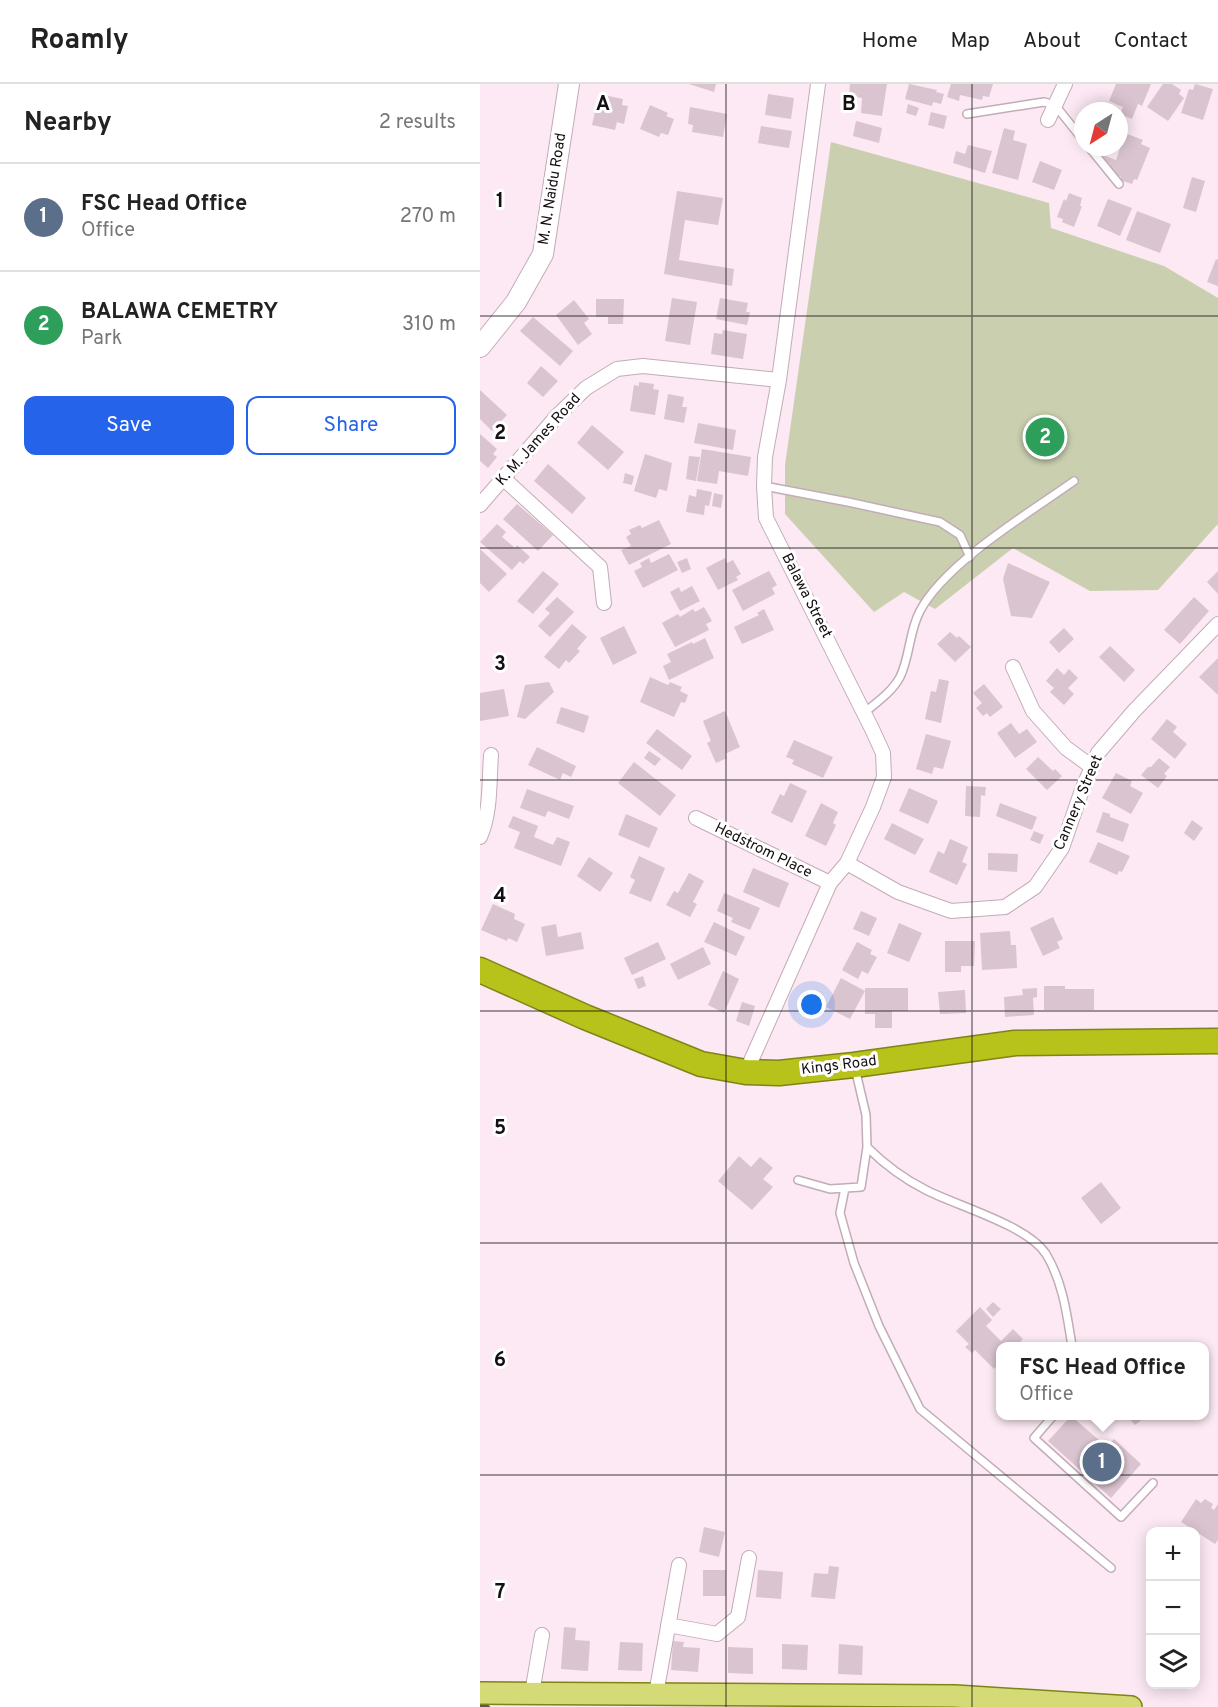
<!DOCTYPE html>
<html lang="en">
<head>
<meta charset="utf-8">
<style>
	:root { --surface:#fff; --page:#f2f2f2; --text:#222; --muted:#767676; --line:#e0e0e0; --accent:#2563eb }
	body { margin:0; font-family:Overpass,sans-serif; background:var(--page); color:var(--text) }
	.controls { position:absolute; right:18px; bottom:18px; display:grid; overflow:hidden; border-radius:12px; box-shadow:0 3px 15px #0003 }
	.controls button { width:54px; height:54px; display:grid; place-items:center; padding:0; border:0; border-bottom:2px solid var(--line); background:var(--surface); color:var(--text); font:30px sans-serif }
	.compass { position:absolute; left:594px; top:18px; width:54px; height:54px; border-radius:50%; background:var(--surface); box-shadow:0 3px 15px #0003; rotate:216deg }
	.you { position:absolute; left:332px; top:921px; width:21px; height:21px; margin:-15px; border:4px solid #fff; border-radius:50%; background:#1a73e8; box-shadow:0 0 0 9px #1a73e833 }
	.badge { display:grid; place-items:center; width:39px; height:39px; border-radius:50%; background:var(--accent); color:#fff; font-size:20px; font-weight:700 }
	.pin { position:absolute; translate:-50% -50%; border:3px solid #fff; box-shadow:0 2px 6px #0006 }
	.popup { position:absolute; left:516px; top:1258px; width:213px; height:78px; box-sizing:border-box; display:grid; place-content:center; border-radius:12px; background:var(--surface); filter:drop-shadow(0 2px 4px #0005); font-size:20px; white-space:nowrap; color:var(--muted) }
	.popup b { font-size:22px; color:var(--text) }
	.popup::after { content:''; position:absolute; left:50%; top:100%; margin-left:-12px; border:12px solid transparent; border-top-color:var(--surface) }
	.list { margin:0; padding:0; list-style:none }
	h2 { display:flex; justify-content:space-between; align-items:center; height:78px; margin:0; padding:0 24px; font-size:26px }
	h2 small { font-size:20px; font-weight:400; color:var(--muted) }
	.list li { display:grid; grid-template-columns:39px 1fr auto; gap:18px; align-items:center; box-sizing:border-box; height:108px; padding:0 24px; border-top:2px solid var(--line) }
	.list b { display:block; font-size:22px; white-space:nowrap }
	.list p { margin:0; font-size:20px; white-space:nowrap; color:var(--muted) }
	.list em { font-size:20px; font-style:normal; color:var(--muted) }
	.actions { display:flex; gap:12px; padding:18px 24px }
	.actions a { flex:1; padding:14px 0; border:2px solid var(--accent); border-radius:12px; text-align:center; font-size:21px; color:var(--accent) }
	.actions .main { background:var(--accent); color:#fff }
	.icon { flex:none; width:33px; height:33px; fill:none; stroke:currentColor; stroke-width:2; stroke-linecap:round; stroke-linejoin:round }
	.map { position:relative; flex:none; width:738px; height:1623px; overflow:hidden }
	header { display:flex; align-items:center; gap:36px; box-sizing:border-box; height:84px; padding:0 30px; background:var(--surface); border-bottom:2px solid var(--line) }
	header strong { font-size:28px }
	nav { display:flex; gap:33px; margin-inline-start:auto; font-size:21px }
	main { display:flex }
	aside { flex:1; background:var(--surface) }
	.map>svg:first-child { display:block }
	.green { fill:#cacfaf }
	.building { fill:#dac4cf }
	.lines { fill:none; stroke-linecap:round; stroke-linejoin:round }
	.lane-casing { stroke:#c2acb7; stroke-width:10 }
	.street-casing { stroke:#c2acb7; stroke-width:16 }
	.secondary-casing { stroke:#c2acb7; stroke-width:22 }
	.primary-casing { stroke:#7e8417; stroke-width:24 }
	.highway-casing { stroke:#7e8417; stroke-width:27 }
	.lane { stroke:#fff; stroke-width:7 }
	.street { stroke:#fff; stroke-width:14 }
	.secondary { stroke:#fff; stroke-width:20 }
	.primary { stroke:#d4db76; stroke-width:21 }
	.highway { stroke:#b7c31a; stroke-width:24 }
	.rail { stroke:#5f545a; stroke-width:4 }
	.grid { fill:none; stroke:#150e12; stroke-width:1.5; stroke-opacity:0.55 }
	.labels { text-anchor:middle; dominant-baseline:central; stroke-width:6; stroke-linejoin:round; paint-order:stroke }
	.street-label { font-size:15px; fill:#150e12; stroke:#fff }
	.grid-label { font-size:20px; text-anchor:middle; font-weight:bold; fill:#150e12; stroke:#fff; stroke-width:6; stroke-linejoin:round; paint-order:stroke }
</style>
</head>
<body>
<header>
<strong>Roamly</strong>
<nav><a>Home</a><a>Map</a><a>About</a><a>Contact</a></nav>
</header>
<main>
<aside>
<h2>Nearby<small>2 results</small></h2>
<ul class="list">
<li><span class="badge" style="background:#5c6f8a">1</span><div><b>FSC Head Office</b><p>Office</p></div><em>270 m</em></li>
<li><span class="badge" style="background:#2e9e5b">2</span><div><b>BALAWA CEMETRY</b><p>Park</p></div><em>310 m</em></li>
</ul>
<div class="actions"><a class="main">Save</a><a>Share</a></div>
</aside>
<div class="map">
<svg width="738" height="1623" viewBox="0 0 738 1623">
	<rect width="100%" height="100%" fill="#fce9f3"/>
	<path class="green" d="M351,58L569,119L571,144L684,182L738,214V440L678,506L610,507L533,464L455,525L424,508L394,528L305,430V381Z"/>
	<path class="building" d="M209,0H236L234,8Z
		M370,0H407L402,32L381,29L382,14L369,12Z
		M429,0L457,6L456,8L464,10L461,20L453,18L452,22L425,15Z
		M471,0H513L509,13L503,12L502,16L480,11L479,17L467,13Z
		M636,0H671L662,22L658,20L652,35L640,30L643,23L629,17Z
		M683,0H692L701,6L699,10L704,14L688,37L667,23Z
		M715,0L733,5L723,36L701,29L709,5L713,6Z
		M119,10L143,15L142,21L148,22L144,40L137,38L135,46L112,41Z
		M288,10L314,14L311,35L285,31Z
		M428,20L439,24L436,32L426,29Z
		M170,21L188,29L186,32L194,35L188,51L181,49L179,53L160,45Z
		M210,23L247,30L243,53L212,48L213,41L208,40Z
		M451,28L467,32L464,45L448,41Z
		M376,37L402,44L399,59L373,52Z
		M281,42L312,47L309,64L278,59Z
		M524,44L535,47L533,56L547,60L538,96L512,89Z
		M642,48L663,56L661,60L670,64L657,96L654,95L652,100L640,96L641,93L633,90L634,87L628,85L630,80L621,77L623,71L636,76L641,61L639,60V55Z
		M488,61L512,67L505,89L473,79L476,67L485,70Z
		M560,77L582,86L574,106L552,98Z
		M712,93L725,97L716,128L703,124Z
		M197,107L243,114L238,141L205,136L199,176L254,185L252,202L184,190Z
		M589,109L602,114L600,122H602L594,143L582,138L583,135L577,133L584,115L586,117Z
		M628,115L652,124L640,152L617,142Z
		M657,127L691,140L680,169L646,156Z
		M736,175L738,176V202L727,198Z
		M192,214L217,218L210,261L185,257Z
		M240,214L268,219L266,228H270L267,241L236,235Z
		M116,215H144L143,240H128V233H116Z
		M94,216L109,235L104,239L112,250L98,261L76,231Z
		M53,233L93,267L80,282L40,247Z
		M243,246L267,250L263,275L231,270L234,249L242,250Z
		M61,282L78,297L63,313L47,299Z
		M159,298L174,300L173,305L179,306L175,331L150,327L154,301L159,302Z
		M0,306L27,331L12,347L0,335Z
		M188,310L204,313L202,323H207L204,339L184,335Z
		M218,339L256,346L253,366L214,359Z
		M112,341L144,368L128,386L97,359Z
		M0,350L17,365L13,370L17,373L8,384L0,377Z
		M222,365L271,373L268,392L239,387L237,400L217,397Z
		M165,370L192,379L187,407L179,405L176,414L154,407Z
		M209,372L220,373L216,397L206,395Z
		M68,380L106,414L92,430L54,397Z
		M145,389L154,392L152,401L143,399Z
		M217,405L232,408L229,422L225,421L224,431L206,428L209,411L216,413Z
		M234,409L243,411L241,424L232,422Z
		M37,420L73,451L58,467L23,435Z
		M179,436L191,460L149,481L141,466L151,462L146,453L151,450L149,446L160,441L162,444Z
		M17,440L26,448L22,453L35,464L37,461L50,473L43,480L40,477L32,486L0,458Z
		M0,465L27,490L9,508L0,499Z
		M189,470L198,486L163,504L154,487L162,483L160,479L169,474L171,479Z
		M207,474L211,485L202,489L197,478Z
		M245,474L247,479L253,476L261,490L256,493L258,496L238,506L226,484Z
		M528,479L570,498L552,534L531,532L523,495Z
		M63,487L79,500L53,530L37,517Z
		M289,487L297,501L292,504L295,510L263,527L252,506Z
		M738,487V510L727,498Z
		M212,502L220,517L200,527L190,508L199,503L201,508Z
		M77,513L94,528L70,553L58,542L70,529L65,525Z
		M714,513L729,527L700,560L684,546Z
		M224,523L232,537L226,540L229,546L195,563L182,539L198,530L200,533L213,525L215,528Z
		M284,525L294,546L262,560L254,543L279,531L277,529Z
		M92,540L107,553L97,565L100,567L89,579L86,576L79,585L64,573Z
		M144,542L157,569L133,581L120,554Z
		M584,544L594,555L579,569L569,558Z
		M470,548L477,554L479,552L491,563L475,578L457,560Z
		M225,554L234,574L189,596L183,582L191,578L187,570L212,558L213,560Z
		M630,562L655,586L644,598L619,573Z
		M738,574V611L719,593Z
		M577,584L584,591L589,585L598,594L588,604L594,610L584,621L570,608L574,604L566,597Z
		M170,593L188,601L190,598L202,603L200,607L208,611L205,619L201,618L194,633L160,618Z
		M459,595L469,597L461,639L445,635L451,607L456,608Z
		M69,598L74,608L45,635L37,633L45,601Z
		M504,600L523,623L510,633L507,629L503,632L496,624L502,619L493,609Z
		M24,605L29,632L0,637V609Z
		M81,623L109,632L104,649L76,639Z
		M245,627L260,663L245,670L247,674L236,679L227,659L231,657L223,637Z
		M687,635L697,643L693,648L707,660L695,675L671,655Z
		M531,639L539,650L547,645L557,658L535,674L517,649Z
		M177,645L212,672L202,686L166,659Z
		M446,650L471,657L463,685L454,683L452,690L436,685Z
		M314,656L353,673L343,694L312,680L314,676L306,673Z
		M57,663L96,682L91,693L83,689L80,696L48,681Z
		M169,667L181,675L175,682L164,674Z
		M558,673L573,687L575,685L582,692L567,706L546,685Z
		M679,674L690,683L684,690L687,692L678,704L661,691L668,683H671Z
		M154,678L196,711L180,732L138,699Z
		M636,689L652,697L650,702L663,709L651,730L622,714Z
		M310,699L327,707L312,739L291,729L300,710L304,712Z
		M486,702L506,703L505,712L501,711L500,733L485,732Z
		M429,704L458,717L448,740L419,727Z
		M47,705L94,722L89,735L68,727L65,733L40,724Z
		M341,719L358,728L353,739L356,741L346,762L325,752Z
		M520,719L557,733L552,746L516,732Z
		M623,728L630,730V733L649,740L643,758L616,748Z
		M146,730L178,744L169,764L138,751Z
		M33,732L58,742L54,753L73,761L77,753L90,758L81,782L34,764L40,748L28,743Z
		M712,736L723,744L714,757L704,749Z
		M412,739L444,755L435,771L404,755Z
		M554,747L564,751L560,760L550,756Z
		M470,755L488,763L482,778L487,780L477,801L449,788L458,767L464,770Z
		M618,758L650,772L642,788L639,787L637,791L609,778Z
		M508,769L538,770L537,788L508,786Z
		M159,772L185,784L171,818L149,809L155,796L150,793Z
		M109,773L133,789L120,808L97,792Z
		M273,784L309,799L299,824L263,808Z
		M209,789L224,797L213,818L217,820L210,833L186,821L194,807L198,809Z
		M244,809L280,824L270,846L251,838L253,834L237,827Z
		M13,820L35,830L34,835L45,840L37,858L28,854L27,857L1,846Z
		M381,827L397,834L389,852L373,845Z
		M573,833L583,855L577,858L580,864L563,872L550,844Z
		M234,838L265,853L256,872L224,858Z
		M419,839L442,849L429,878L407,869Z
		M76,840L78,853L101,848L104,865L66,872L61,843Z
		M530,847L531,861H536L537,884L502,886L500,849Z
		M465,857H495L494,882H481V888H465Z
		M178,858L186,875L152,891L144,874Z
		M377,858L392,866L390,870L397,873L388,890L382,887L378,895L362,886Z
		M223,863L231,880L198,896L190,880Z
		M243,887L259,895L244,929L228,921Z
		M163,892L166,902L158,905L154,895Z
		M361,894L385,907V904H428V927H412V944H395V930H385V907L370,935L346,923Z
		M564,902H585V905H614V926H564Z
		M557,904V913L553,914L554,931L525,933L524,913L543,911L542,905Z
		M485,906L486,929L460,930L458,908Z
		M262,918L275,922L269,942L256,937Z
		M259,1072L271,1083L280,1073L293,1084L283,1095L293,1103L272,1126L238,1097Z
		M621,1098L641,1124L621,1140L601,1114Z
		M513,1218L521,1225L513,1233L506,1225Z
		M500,1223L512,1236L506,1242L521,1257L533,1245L543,1255L536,1262H520V1278L514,1285L495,1266L492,1269L485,1263L489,1260L476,1247Z
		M591,1332L627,1363L634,1355L661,1380L631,1414L568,1357Z
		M647,1332H667L655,1341Z
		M716,1415L721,1419L725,1415L733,1420L731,1424L734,1426L738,1420V1456L735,1460L701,1438Z
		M224,1443L245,1448L239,1473L219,1468Z
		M349,1482L359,1483L355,1515L331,1513L334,1489L348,1490Z
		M223,1486H246V1512H223Z
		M278,1486L303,1488L301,1515L276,1513Z
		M84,1543L96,1544L95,1556L110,1557L108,1587L81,1585Z
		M193,1557L204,1558L203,1563L220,1564L218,1588L191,1586Z
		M140,1558L163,1559L162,1587L138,1586Z
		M302,1560L328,1561L327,1586L302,1585Z
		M359,1560L383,1562L382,1591L358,1590Z
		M248,1563L273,1564V1590L248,1589Z"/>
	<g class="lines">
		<g class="lane-casing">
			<path id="lane" d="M487,30L564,18L575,21L603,56
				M609,63L639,100
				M284,402L368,418L460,438L480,451L490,473
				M384,629C397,618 412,608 420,593C430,573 429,547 440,527C465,479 549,429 594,397
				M375,984L386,1031L387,1063C404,1080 424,1095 446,1106C477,1122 547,1141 566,1170C583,1198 587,1231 592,1262
				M318,1096L350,1105L381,1103L387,1063
				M365,1104L360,1129L374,1179L399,1242L440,1325L631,1484
				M573,1332L554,1354L641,1433L673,1399"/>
		</g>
		<g class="street-casing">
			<path id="street" d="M568,36L585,0
				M24,395L120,483L124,519
				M0,421L77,332L106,304L137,285L163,282L299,296
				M533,583L553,627L586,664L612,683
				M216,734L350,799
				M0,753C11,728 9,698 11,671
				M367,779L418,808L471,827L525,823L555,803L582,764L602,706L618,669L654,627L738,540
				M266,988L350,799L367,779L393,723L404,693L403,669L392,645L286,434L284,402L285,373L299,296L338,0
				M188,1541L237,1550L258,1533L269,1474
				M52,1609L62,1551
				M176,1610L199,1481"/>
		</g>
		<g class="secondary-casing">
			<path id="secondary" d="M0,263L36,218L63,170L89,0"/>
		</g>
		<g class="primary-casing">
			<path id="primary" d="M0,1609L475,1612L651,1623"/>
		</g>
		<g class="highway-casing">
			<path id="highway" d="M0,886L105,933L221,980L266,988L299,989L374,981L535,959L738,957"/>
		</g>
		<use href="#lane" class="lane"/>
		<use href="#street" class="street"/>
		<use href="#secondary" class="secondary"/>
		<use href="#primary" class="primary"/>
		<use href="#highway" class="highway"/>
		<path class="rail" d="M0,1623H8"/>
	</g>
	<path class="grid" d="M246,0V1623M492,0V1623M0,232H738M0,464H738M0,696H738M0,927H738M0,1159H738M0,1391H738"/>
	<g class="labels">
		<g class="street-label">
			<text transform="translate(73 105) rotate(-81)">M. N. Naidu Road</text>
			<text transform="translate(59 356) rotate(-48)">K. M. James Road</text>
			<text transform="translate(326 512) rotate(63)">Balawa Street</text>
			<text transform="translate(599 719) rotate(-67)">Cannery Street</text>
			<text transform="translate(283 767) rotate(26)">Hedstrom Place</text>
			<text transform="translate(359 982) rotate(-7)">Kings Road</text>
		</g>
	</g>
	<g class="grid-label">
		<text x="123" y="26">A</text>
		<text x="369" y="26">B</text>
		<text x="20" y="123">1</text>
		<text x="20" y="355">2</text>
		<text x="20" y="586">3</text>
		<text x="20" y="818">4</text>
		<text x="20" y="1050">5</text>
		<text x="20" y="1282">6</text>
		<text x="20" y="1514">7</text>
	</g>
</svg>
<div class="controls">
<button>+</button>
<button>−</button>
<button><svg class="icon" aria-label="layers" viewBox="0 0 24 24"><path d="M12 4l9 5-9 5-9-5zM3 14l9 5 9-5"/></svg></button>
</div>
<svg class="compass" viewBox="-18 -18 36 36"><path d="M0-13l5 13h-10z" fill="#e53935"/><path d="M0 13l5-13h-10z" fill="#767676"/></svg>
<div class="you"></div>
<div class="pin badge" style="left:622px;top:1378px;background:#5c6f8a">1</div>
<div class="popup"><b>FSC Head Office</b>Office</div>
<div class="pin badge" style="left:565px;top:353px;background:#2e9e5b">2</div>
</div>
</main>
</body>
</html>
